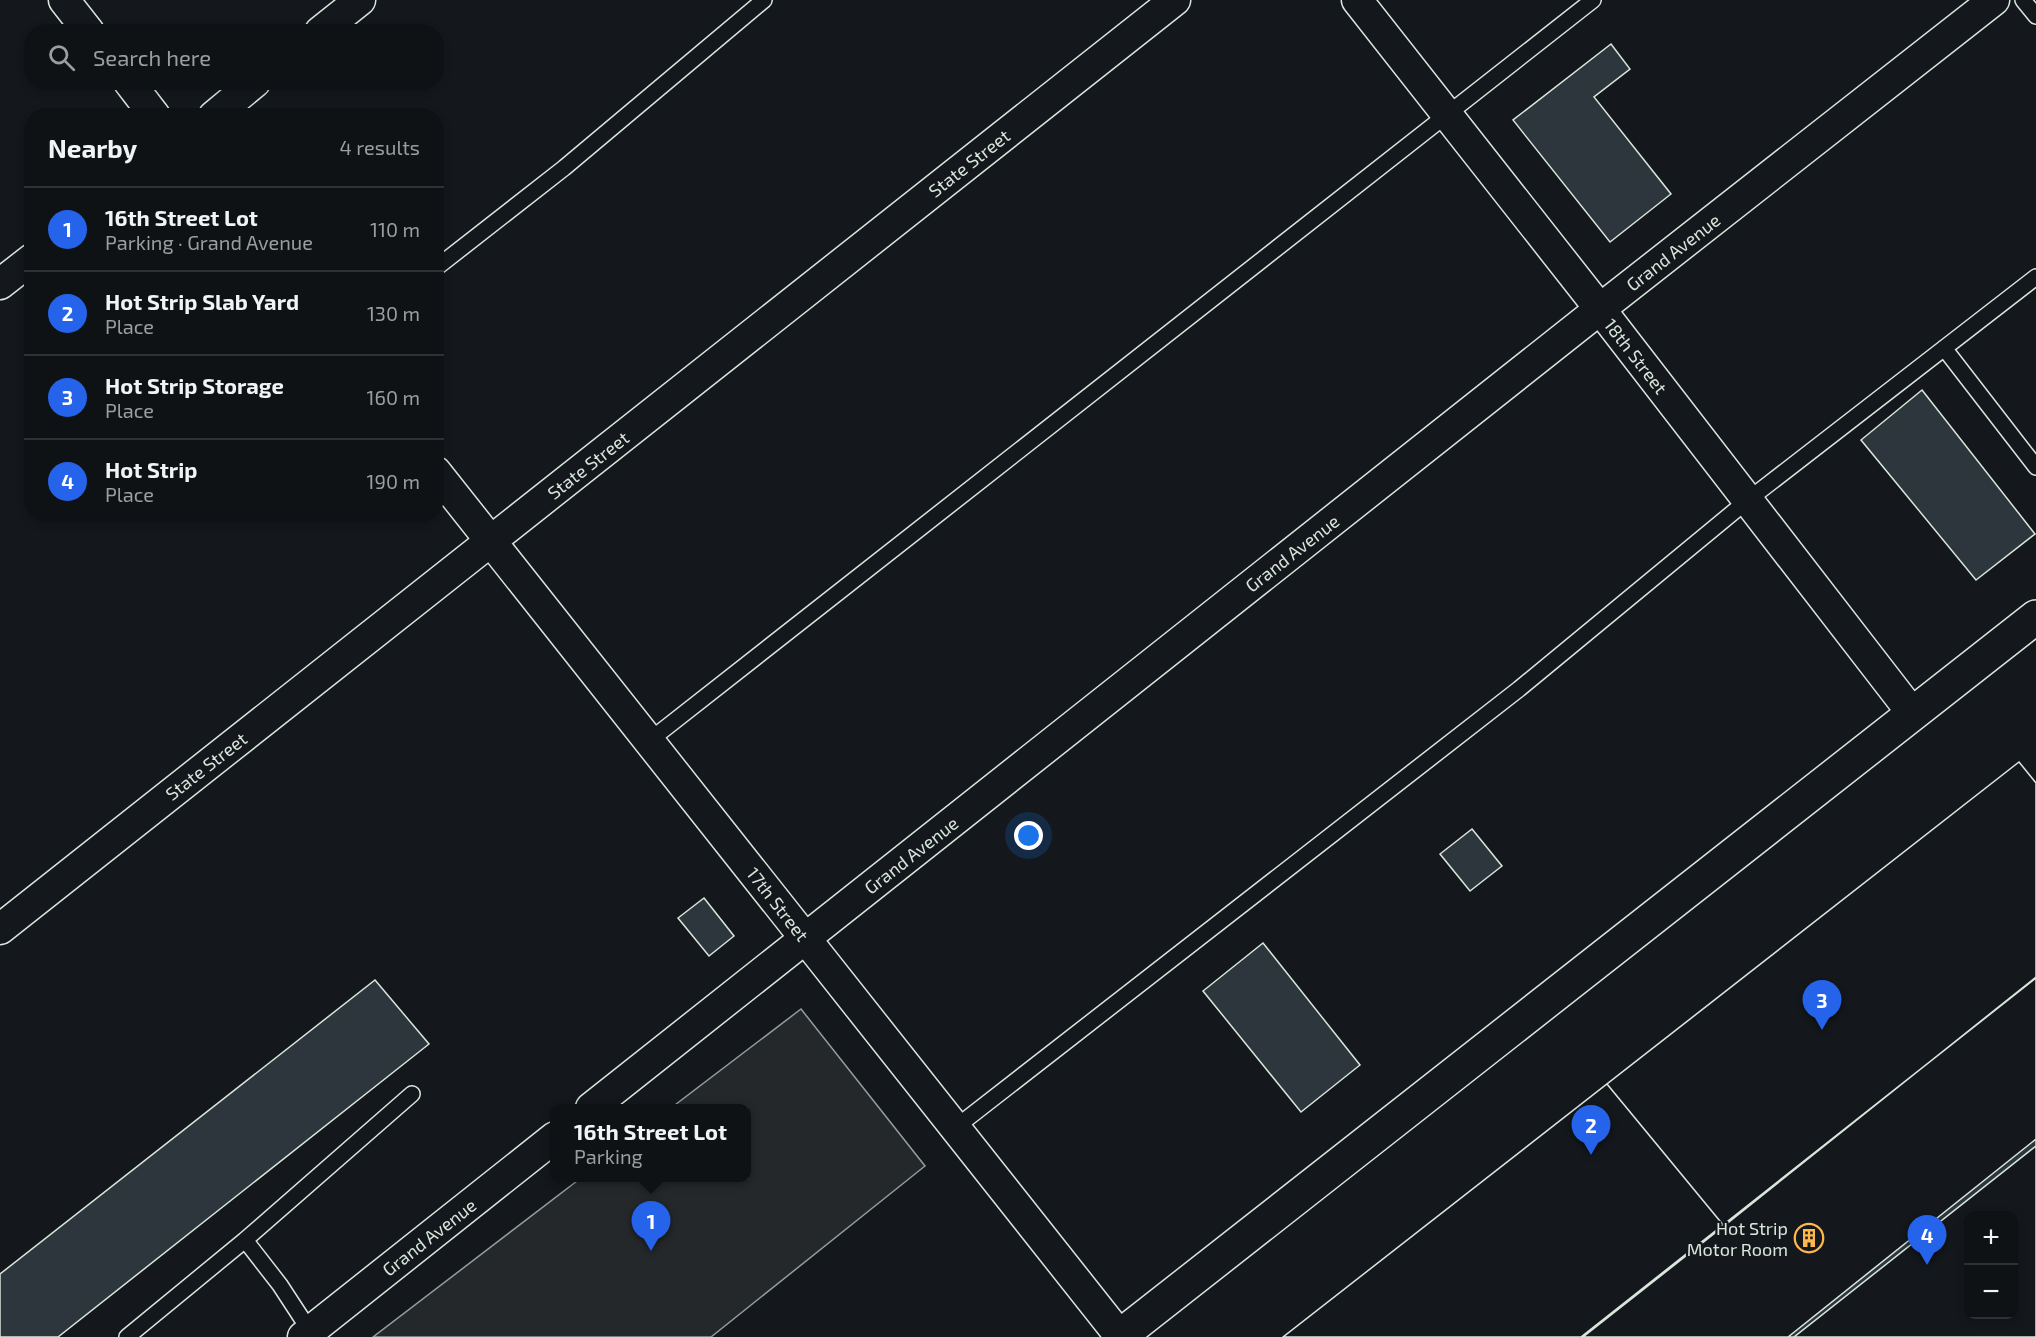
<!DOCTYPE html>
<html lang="en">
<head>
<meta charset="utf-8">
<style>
	:root { --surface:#0f1215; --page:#181b1e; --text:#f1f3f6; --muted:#9b9ea0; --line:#2f3234; --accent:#2563eb }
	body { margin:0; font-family:"Exo 2",sans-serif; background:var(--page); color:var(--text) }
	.controls { position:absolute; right:18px; bottom:18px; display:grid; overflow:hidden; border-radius:12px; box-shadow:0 3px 9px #0003 }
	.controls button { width:54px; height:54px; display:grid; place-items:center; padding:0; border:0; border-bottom:2px solid var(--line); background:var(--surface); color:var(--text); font:30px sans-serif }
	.you { position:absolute; left:1029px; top:836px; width:21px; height:21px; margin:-15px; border:4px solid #fff; border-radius:50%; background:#1a73e8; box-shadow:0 0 0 9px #1a73e833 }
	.badge { display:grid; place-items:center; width:39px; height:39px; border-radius:50%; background:var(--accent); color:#fff; font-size:20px; font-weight:700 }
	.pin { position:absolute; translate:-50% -50px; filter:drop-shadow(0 2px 3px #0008) }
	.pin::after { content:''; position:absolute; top:32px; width:21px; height:18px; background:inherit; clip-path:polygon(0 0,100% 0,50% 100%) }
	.popup { position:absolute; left:550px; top:1104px; width:201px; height:78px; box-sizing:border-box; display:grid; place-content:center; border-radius:12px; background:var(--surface); filter:drop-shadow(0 2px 4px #0005); font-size:20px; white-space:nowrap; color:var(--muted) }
	.popup b { font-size:22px; color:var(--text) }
	.popup::after { content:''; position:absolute; left:50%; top:100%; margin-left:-12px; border:12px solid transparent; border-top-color:var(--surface) }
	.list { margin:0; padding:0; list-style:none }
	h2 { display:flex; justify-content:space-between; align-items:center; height:78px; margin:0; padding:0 24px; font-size:26px }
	h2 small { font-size:20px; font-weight:400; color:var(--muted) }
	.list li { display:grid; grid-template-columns:39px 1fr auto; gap:18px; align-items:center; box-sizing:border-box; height:84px; padding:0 24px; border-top:2px solid var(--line) }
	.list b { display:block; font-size:22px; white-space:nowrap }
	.list p { margin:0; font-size:20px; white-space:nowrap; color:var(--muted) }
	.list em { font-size:20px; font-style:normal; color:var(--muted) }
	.icon { flex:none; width:33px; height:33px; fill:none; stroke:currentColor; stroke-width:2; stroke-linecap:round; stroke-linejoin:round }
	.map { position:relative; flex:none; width:2036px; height:1337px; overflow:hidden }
	.search { position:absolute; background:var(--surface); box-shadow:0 3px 9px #0003; left:24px; top:24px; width:420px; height:66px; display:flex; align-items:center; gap:15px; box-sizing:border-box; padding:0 21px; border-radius:24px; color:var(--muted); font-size:22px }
	.panel { position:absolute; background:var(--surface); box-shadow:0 3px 9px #0003; left:24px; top:108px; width:420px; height:414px; border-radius:24px }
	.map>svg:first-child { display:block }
	.parking { fill:#24282b; stroke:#939e99; stroke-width:1.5 }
	.building { fill:#2c363c; stroke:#d8e6dc; stroke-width:1.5; fill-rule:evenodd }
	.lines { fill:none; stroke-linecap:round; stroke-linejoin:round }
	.lane-casing { stroke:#d8e6dc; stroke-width:18 }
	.street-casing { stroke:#d8e6dc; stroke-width:33 }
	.secondary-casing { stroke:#d8e6dc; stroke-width:36 }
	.lane { stroke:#14181c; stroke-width:15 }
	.street { stroke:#14181c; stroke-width:30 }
	.secondary { stroke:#14181c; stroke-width:33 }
	.labels { text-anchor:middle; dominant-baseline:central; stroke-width:4.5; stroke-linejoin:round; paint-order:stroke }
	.street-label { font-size:18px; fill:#d8e6dc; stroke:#14181c }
	.poi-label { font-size:18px; fill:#d8e6dc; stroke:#14181c; text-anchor:end }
</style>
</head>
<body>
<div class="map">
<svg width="2036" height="1337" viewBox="0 0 2036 1337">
	<rect width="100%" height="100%" fill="#14181c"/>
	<path class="parking" d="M801,1009L925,1166L711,1337H373L581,1178H747V1108H671Z"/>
	<path class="building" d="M1611,44L1630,69L1594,97L1671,194L1610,242L1513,120Z
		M1922,390L2035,534L1976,580L1861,440Z
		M2019,762L2036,783V1337H1283ZM1968,1216H2014V1314H1968Z
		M2019,762L2036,783V977L1724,1226L1607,1084Z
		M1472,829L1502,866L1470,891L1440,854Z
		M704,898L734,936L709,956L678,918Z
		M1263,943L1360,1065L1301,1112L1203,991Z
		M2036,978V1139L1788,1337H1581Z
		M375,980L429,1044L58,1337H0V1274Z
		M1607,1084L1724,1226L1583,1337H1283Z
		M2036,1146V1337H1794ZM1968,1216H2014V1314H1968Z"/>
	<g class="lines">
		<g class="lane-casing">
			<path id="lane" d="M2023,0L2036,16
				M436,268L564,168L764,0
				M1944,348L2036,467
				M649,741L1593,0
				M955,1128L1519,689L1748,500L2036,277
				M310,1331L280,1285L245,1240L412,1094
				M127,1337L245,1240"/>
		</g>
		<g class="street-casing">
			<path id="street" d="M64,0L89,32
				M1357,0L1600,309L1913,714
				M320,32L360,0
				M129,82L155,116
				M214,116L255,82
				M0,284L32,259
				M436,472L1120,1336
				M0,929L1175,0
				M591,1108L1600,309L1994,0
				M303,1337L555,1137"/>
		</g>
		<g class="secondary-casing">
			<path id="secondary" d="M1119,1337L2036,617"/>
		</g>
		<use href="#lane" class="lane"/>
		<use href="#street" class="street"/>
		<use href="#secondary" class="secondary"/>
	</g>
	<defs>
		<g id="building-ring" transform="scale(1.5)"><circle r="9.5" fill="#14181c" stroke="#ffb74d" stroke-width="1.5"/><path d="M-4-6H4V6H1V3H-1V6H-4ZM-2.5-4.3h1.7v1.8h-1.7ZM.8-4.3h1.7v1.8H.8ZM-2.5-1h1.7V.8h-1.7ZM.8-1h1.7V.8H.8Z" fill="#ffb74d"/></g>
	</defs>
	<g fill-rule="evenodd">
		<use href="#building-ring" x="1809" y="1238"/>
	</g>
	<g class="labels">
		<g class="street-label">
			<text transform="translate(969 163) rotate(-38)">State Street</text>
			<text transform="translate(1673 252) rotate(-38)">Grand Avenue</text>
			<text transform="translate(1636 356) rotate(52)">18th Street</text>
			<text transform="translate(588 465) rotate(-38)">State Street</text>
			<text transform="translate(1292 553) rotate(-38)">Grand Avenue</text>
			<text transform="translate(206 766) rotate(-38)">State Street</text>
			<text transform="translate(911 855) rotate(-38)">Grand Avenue</text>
			<text transform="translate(778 904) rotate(52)">17th Street</text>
			<text transform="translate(429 1237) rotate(-38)">Grand Avenue</text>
		</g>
		<g class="poi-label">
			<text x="1788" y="1228">Hot Strip<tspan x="1788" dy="21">Motor Room</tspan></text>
		</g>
	</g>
</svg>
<div class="controls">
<button>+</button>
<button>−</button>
</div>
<div class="you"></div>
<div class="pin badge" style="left:651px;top:1251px">1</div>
<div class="popup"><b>16th Street Lot</b>Parking</div>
<div class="pin badge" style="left:1591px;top:1155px">2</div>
<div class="pin badge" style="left:1822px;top:1030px">3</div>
<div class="pin badge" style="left:1927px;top:1265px">4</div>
<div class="search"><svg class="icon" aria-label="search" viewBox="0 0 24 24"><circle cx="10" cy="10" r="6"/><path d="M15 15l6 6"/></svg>Search here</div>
<section class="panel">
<h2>Nearby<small>4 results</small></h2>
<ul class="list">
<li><span class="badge">1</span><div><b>16th Street Lot</b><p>Parking · Grand Avenue</p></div><em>110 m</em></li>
<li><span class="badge">2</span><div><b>Hot Strip Slab Yard</b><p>Place</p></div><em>130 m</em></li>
<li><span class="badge">3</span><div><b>Hot Strip Storage</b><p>Place</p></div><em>160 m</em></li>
<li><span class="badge">4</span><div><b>Hot Strip</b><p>Place</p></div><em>190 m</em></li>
</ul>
</section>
</div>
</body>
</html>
